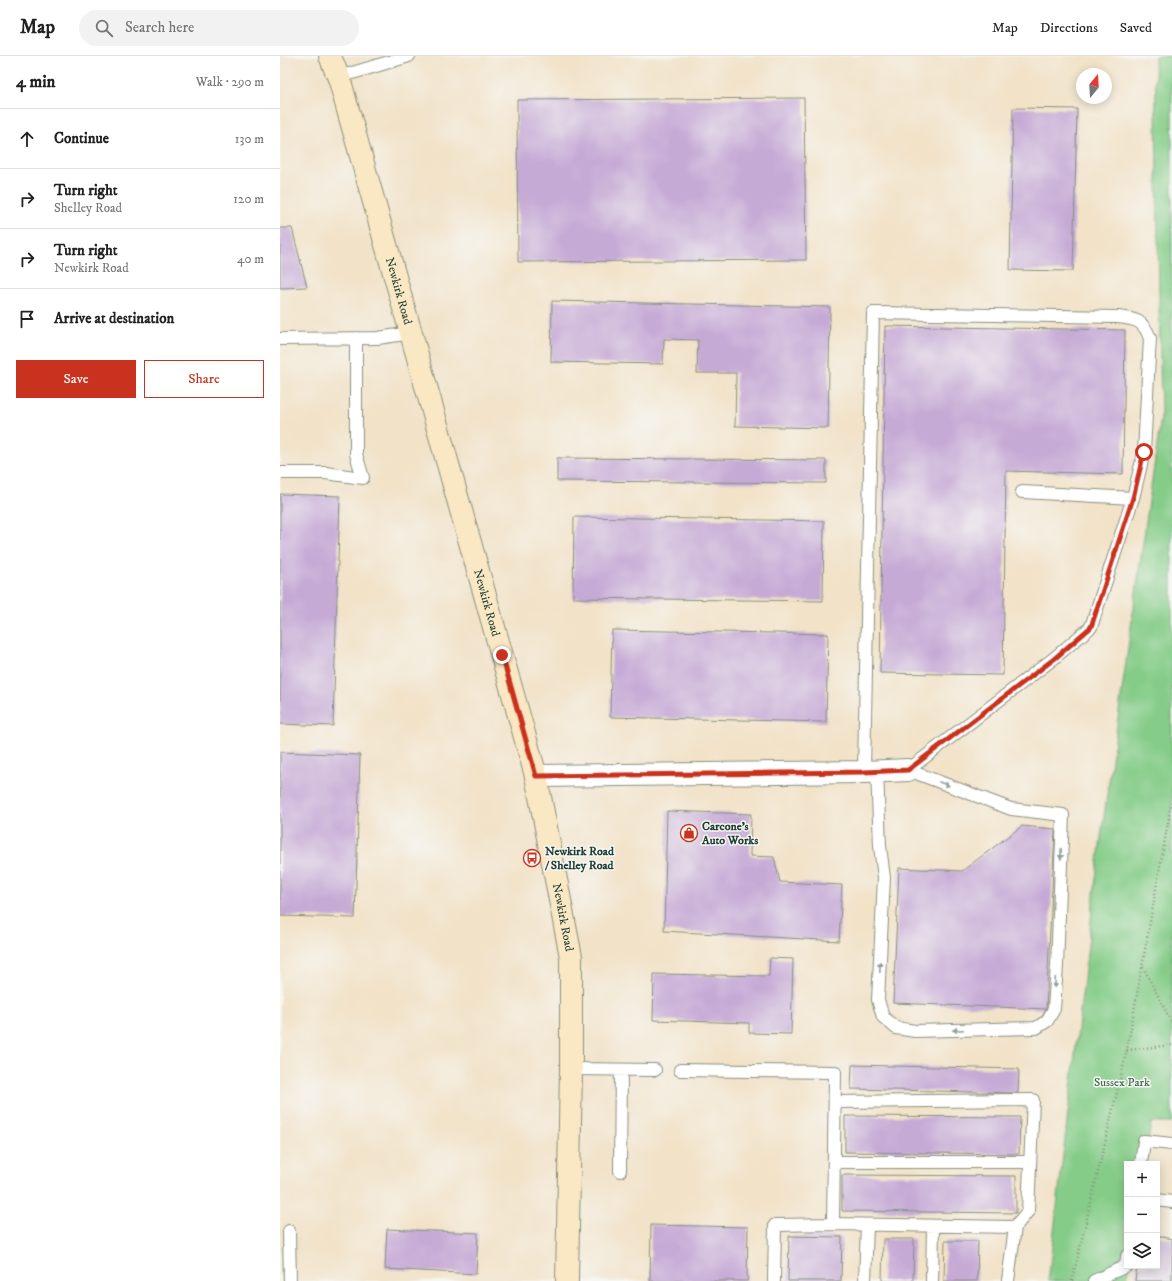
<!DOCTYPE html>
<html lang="en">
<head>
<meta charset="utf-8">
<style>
	:root { --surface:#fff; --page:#f2f2f2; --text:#222; --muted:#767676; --line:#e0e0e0; --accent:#c8321e }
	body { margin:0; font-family:"IM FELL DW Pica",serif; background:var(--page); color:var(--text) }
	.controls { position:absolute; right:12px; bottom:12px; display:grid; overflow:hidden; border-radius:0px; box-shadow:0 2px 10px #0003 }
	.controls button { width:36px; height:36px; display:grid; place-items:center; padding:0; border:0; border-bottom:1px solid var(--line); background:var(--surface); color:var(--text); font:20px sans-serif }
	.compass { position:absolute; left:796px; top:12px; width:36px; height:36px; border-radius:50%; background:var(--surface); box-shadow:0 2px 10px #0003; rotate:18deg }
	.stop { position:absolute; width:12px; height:12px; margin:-9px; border:3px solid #c8321e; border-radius:50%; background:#fff }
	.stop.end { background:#c8321e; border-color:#fff; box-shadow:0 1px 4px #0008 }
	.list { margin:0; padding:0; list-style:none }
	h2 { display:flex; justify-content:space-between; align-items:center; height:52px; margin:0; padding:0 16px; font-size:17px }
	h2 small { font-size:13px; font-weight:400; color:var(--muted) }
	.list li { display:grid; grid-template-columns:26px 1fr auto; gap:12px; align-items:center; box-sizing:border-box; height:60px; padding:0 16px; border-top:1px solid var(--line) }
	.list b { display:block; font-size:15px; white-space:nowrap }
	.list p { margin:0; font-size:13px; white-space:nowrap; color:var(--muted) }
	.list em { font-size:13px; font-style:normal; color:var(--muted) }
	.actions { display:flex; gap:8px; padding:12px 16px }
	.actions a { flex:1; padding:9px 0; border:1px solid var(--accent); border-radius:0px; text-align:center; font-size:14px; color:var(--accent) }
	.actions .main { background:var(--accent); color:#fff }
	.icon { flex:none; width:22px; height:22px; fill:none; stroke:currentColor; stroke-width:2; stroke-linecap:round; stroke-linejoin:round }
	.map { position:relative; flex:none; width:892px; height:1225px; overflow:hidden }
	header { display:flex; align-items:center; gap:24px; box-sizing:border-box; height:56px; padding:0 20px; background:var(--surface); border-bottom:1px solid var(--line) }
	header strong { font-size:19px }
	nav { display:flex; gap:22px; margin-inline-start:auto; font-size:14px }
	.search { width:280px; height:36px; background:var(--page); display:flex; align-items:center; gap:10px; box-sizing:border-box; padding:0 14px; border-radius:22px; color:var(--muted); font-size:15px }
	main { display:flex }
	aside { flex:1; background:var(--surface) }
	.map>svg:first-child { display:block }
	.green { fill:#84cc87; stroke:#52845e }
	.building { fill:#c6aad6 }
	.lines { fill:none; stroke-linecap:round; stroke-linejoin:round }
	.lane-casing { stroke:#88907e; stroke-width:14 }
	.street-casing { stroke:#88907e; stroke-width:24 }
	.secondary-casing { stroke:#88907e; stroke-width:24 }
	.path { stroke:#88907e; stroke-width:2.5; stroke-dasharray:1 3; stroke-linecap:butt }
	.lane { stroke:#fff; stroke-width:12 }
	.street { stroke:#fff; stroke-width:22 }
	.secondary { stroke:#fae7c3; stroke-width:22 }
	.oneway { fill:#8f9e9a }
	.route { stroke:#c8321e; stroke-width:5 }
	.labels { text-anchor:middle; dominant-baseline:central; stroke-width:3; stroke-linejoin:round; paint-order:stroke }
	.street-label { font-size:12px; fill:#1f3d34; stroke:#f6f6f2 }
	.poi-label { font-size:12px; font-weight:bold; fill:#1f3d34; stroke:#f6f6f2; text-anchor:start }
	.park-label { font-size:12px; fill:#386149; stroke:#f6f6f2 }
</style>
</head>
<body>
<header>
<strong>Map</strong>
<div class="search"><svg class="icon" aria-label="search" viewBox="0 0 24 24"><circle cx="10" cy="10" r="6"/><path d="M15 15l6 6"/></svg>Search here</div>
<nav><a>Map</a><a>Directions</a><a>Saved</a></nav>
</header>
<main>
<aside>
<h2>4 min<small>Walk · 290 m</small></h2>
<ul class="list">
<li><svg class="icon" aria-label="ahead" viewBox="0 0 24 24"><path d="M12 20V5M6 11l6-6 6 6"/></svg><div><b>Continue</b></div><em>130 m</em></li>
<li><svg class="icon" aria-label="right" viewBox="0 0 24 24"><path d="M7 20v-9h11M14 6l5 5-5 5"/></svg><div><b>Turn right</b><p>Shelley Road</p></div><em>120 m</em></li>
<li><svg class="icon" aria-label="right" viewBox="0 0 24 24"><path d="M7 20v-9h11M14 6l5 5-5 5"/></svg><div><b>Turn right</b><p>Newkirk Road</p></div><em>40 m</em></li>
<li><svg class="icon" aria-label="arrive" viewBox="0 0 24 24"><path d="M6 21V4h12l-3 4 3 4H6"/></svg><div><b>Arrive at destination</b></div></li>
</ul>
<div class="actions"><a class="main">Save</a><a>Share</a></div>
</aside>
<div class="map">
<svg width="892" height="1225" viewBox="0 0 892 1225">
	<rect width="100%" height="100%" fill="#f6f6f2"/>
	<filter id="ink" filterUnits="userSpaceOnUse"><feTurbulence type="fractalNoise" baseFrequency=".025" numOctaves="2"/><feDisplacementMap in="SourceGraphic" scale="8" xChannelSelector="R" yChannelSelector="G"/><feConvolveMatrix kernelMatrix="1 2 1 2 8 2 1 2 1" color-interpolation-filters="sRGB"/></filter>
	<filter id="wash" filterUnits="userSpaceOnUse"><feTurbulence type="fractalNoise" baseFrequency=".012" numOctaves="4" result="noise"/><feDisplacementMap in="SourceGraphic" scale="16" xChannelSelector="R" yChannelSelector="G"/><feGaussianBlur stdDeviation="0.9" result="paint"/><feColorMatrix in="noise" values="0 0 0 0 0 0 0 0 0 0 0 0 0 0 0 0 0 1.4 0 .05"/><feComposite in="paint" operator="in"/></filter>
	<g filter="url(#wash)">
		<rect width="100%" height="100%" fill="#f2e2c8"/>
		<path class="green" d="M875,0H892V1067H871L865,1108H847V1210H849L846,1225H768L820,788L881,361Z"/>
		<g id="blocks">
			<path class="building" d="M524,42L526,204L238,206L237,44Z
				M733,52L797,53L793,215L730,214Z
				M0,172H12L27,231L0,232Z
				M272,245L550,251L548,372L455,370L456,317H417L418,284L384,283L383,308L271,306Z
				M605,270L845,274L843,418L726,415L723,619L600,617Z
				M277,402L546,404V427L277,425Z
				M0,438L60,440L53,670L0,668Z
				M294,461L544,465L543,545L293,542Z
				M332,574L548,578L546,666L330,661Z
				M0,696L80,699L75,862L0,860Z
				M387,755L471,758L470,800L494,801L500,826L562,829L559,885L384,875Z
				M742,770L775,773L766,953L613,947L619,812L682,815Z
				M490,902L513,903L511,978L469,977V967L373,964L374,918L489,920Z
				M572,1009L739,1013L738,1037L571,1033Z
				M565,1060L740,1061L739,1098L565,1096Z
				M562,1119L736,1120V1157L562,1155Z
				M371,1169L468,1171L467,1225H370Z
				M107,1173L198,1177L196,1218L105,1213Z
				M509,1180L562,1181L561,1225H508Z
				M877,1180L892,1183V1225H855L857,1210H877Z
				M603,1183H634L633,1225H602Z
				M665,1185H698L697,1225H664Z"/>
		</g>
	</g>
	<g filter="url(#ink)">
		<use href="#blocks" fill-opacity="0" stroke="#88907e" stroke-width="1"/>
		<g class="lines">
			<g class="lane-casing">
				<path id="lane" d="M59,21L129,0
					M0,283L98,282L131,277
					M0,417H45L83,422L76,398V282
					M742,436L853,442
					M597,715L600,790L604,822L598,944L603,961L616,972L635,975L756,972L767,965L774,953L777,909L783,759L731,753L628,714
					M584,716L593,257L838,261C856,263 863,264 870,282L864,396L853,442L811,571L773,603L628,714
					M291,1013L375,1014
					M400,1014L555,1016L553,1168L735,1171L748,1155L753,1044L555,1046
					M554,1106H750
					M861,1108L864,1085L892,1088
					M340,1115L341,1014
					M877,1144L892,1146
					M9,1175L10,1225
					M494,1225L495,1169L553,1168
					M585,1225L587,1169
					M652,1225L653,1170
					M728,1225L735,1171
					M814,1225L846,1210L847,1200"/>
			</g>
			<g class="street-casing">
				<path id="street" d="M256,720L584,716L628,714"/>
			</g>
			<g class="secondary-casing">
				<g id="secondary">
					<path id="s1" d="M50,0L60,25L66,47L256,720L291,901V1013L287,1225"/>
				</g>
			</g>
			<path class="path" d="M863,911L892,967
				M847,994L892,989
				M792,1225L847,994L892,744"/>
			<use href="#lane" class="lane"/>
			<use href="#street" class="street"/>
			<use href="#secondary" class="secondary"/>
		</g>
		<defs><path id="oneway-solid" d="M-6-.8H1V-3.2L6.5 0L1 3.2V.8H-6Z"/></defs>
		<g class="oneway">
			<use href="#oneway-solid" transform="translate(664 728) rotate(21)"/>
			<use href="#oneway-solid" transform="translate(781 798) rotate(92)"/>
			<use href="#oneway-solid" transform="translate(600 911) rotate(-88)"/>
			<use href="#oneway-solid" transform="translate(775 927) rotate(94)"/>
			<use href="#oneway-solid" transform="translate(678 974) rotate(178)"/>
		</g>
	</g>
	<g class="lines" filter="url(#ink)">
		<path class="route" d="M222,599L256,720L584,716L628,714L774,603L811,571L853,442L864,396"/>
	</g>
	<defs>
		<g id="shop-ring" transform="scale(0.9)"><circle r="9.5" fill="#f6f6f2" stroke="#c8321e" stroke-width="1.5"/><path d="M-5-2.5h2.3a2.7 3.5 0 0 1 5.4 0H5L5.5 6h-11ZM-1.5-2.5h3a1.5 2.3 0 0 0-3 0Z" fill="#c8321e"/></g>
		<g id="bus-ring" transform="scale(0.9)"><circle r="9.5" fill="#f6f6f2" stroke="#c8321e" stroke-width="1.5"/><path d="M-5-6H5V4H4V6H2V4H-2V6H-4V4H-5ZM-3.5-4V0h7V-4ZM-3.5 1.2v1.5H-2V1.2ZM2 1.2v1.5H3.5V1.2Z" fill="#c8321e"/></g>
	</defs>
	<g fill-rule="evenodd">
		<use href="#shop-ring" x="409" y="777"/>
		<use href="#bus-ring" x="252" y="802"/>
	</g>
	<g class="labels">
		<g class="street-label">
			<text stroke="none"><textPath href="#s1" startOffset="245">Newkirk Road</textPath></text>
			<text stroke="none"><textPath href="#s1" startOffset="569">Newkirk Road</textPath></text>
			<text stroke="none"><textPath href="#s1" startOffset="893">Newkirk Road</textPath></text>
		</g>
		<g class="poi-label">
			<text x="422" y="770">Carcone's<tspan x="422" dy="14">Auto Works</tspan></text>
			<text x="265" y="795">Newkirk Road<tspan x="265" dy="14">/ Shelley Road</tspan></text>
		</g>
		<g class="park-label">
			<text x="842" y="1026">Sussex Park</text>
		</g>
	</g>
</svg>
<div class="controls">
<button>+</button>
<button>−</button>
<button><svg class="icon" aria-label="layers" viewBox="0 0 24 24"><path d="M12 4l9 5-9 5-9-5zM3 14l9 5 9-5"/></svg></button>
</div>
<svg class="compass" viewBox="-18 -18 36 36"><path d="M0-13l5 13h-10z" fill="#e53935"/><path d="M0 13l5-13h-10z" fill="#767676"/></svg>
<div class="stop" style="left:864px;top:396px"></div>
<div class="stop end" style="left:222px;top:599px"></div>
</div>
</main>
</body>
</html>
